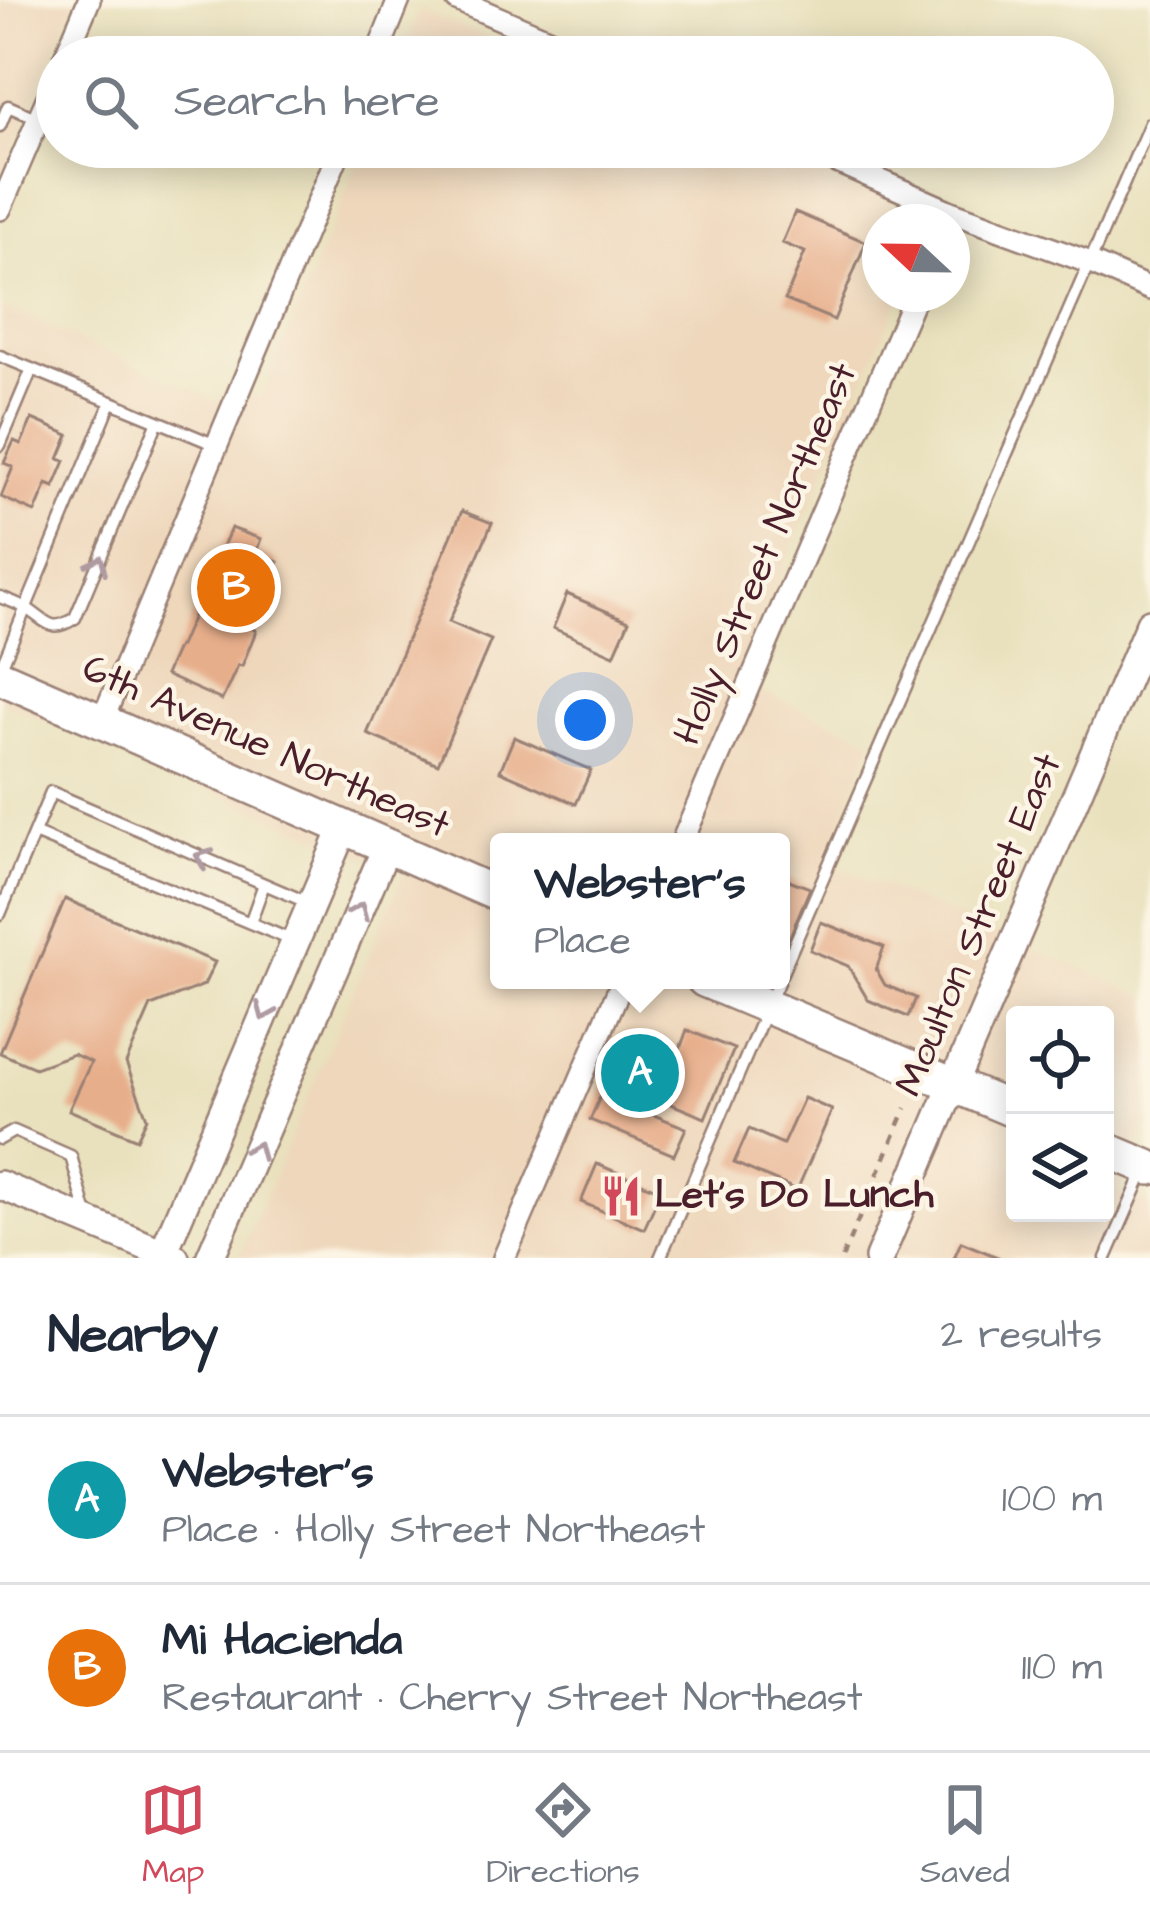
<!DOCTYPE html>
<html lang="en">
<head>
<meta charset="utf-8">
<style>
	:root { --surface:#fff; --page:#f2f2f3; --text:#1f2937; --muted:#747a83; --line:#e0e1e3; --accent:#d1495b }
	body { margin:0; font-family:"Architects Daughter",sans-serif; background:var(--page); color:var(--text) }
	.controls { position:absolute; right:36px; bottom:36px; display:grid; overflow:hidden; border-radius:12px; box-shadow:0 6px 30px #0003 }
	.controls button { width:108px; height:108px; display:grid; place-items:center; padding:0; border:0; border-bottom:3px solid var(--line); background:var(--surface); color:var(--text); font:60px sans-serif }
	.compass { position:absolute; left:862px; top:204px; width:108px; height:108px; border-radius:50%; background:var(--surface); box-shadow:0 6px 30px #0003; rotate:292deg }
	.you { position:absolute; left:585px; top:720px; width:42px; height:42px; margin:-30px; border:9px solid #fff; border-radius:50%; background:#1a73e8; box-shadow:0 0 0 18px #1a73e833 }
	.badge { display:grid; place-items:center; width:78px; height:78px; border-radius:50%; background:var(--accent); color:#fff; font-size:39px; font-weight:700 }
	.pin { position:absolute; translate:-50% -50%; border:6px solid #fff; box-shadow:0 3px 12px #0006 }
	.popup { position:absolute; left:490px; top:833px; width:300px; height:156px; box-sizing:border-box; display:grid; place-content:center; border-radius:12px; background:var(--surface); filter:drop-shadow(0 3px 9px #0005); font-size:39px; white-space:nowrap; color:var(--muted) }
	.popup b { font-size:45px; color:var(--text) }
	.popup::after { content:''; position:absolute; left:50%; top:100%; margin-left:-24px; border:24px solid transparent; border-top-color:var(--surface) }
	.list { margin:0; padding:0; list-style:none }
	h2 { display:flex; justify-content:space-between; align-items:center; height:156px; margin:0; padding:0 48px; font-size:51px }
	h2 small { font-size:39px; font-weight:400; color:var(--muted) }
	.list li { display:grid; grid-template-columns:78px 1fr auto; gap:36px; align-items:center; box-sizing:border-box; height:168px; padding:0 48px; border-top:3px solid var(--line) }
	.list b { display:block; font-size:45px; white-space:nowrap }
	.list p { margin:0; font-size:39px; white-space:nowrap; color:var(--muted) }
	.list em { font-size:39px; font-style:normal; color:var(--muted) }
	.icon { flex:none; width:66px; height:66px; fill:none; stroke:currentColor; stroke-width:2; stroke-linecap:round; stroke-linejoin:round }
	.map { position:relative; flex:none; width:1150px; height:1258px; overflow:hidden }
	.search { position:absolute; background:var(--surface); box-shadow:0 6px 30px #0003; left:36px; right:36px; top:36px; height:132px; display:flex; align-items:center; gap:30px; box-sizing:border-box; padding:0 42px; border-radius:66px; color:var(--muted); font-size:45px }
	.sheet { height:492px; background:var(--surface) }
	nav { display:flex; justify-content:space-around; align-items:center; box-sizing:border-box; height:168px; border-top:3px solid var(--line); background:var(--surface); font-size:33px; color:var(--muted) }
	nav a { display:grid; justify-items:center; gap:6px }
	nav .on { color:var(--accent) }
	.map>svg:first-child { display:block }
	.built { fill:#eed7bb; fill-rule:evenodd }
	.building { fill:#e7ae8b }
	.lines { fill:none; stroke-linecap:round; stroke-linejoin:round }
	.service-casing { stroke:#9a8074; stroke-width:15 }
	.minor-casing { stroke:#9a8074; stroke-width:26 }
	.tertiary-casing { stroke:#9a8074; stroke-width:32 }
	.primary-casing { stroke:#9a8074; stroke-width:38 }
	.path { stroke:#9a8074; stroke-width:4.5; stroke-dasharray:9 9; stroke-linecap:butt }
	.service { stroke:#fff; stroke-width:10 }
	.minor { stroke:#fff; stroke-width:21 }
	.tertiary { stroke:#fff; stroke-width:27 }
	.primary { stroke:#fff; stroke-width:33 }
	.oneway { stroke:#ae9aa0 }
	.labels { text-anchor:middle; dominant-baseline:central; stroke-width:9; stroke-linejoin:round; paint-order:stroke }
	.street-label { font-size:39px; fill:#4a1f2b; stroke:#fcf5e5 }
	.poi-label { font-size:39px; font-weight:bold; fill:#4a1f2b; stroke:#fcf5e5; text-anchor:start }
</style>
</head>
<body>
<div class="map">
<svg width="1150" height="1258" viewBox="0 0 1150 1258">
	<rect width="100%" height="100%" fill="#fcf5e5"/>
	<filter id="ink" filterUnits="userSpaceOnUse"><feTurbulence type="fractalNoise" baseFrequency=".00833" numOctaves="2"/><feDisplacementMap in="SourceGraphic" scale="24" xChannelSelector="R" yChannelSelector="G"/><feConvolveMatrix kernelMatrix="1 2 1 2 8 2 1 2 1" color-interpolation-filters="sRGB"/></filter>
	<filter id="wash" filterUnits="userSpaceOnUse"><feTurbulence type="fractalNoise" baseFrequency=".004" numOctaves="4" result="noise"/><feDisplacementMap in="SourceGraphic" scale="48" xChannelSelector="R" yChannelSelector="G"/><feGaussianBlur stdDeviation="2.7" result="paint"/><feColorMatrix in="noise" values="0 0 0 0 0 0 0 0 0 0 0 0 0 0 0 0 0 1.4 0 .05"/><feComposite in="paint" operator="in"/></filter>
	<g filter="url(#wash)">
		<rect width="100%" height="100%" fill="#e9e1bd"/>
		<path class="built" d="M0,0H75L0,183Z
			M420,10L534,57H401Z
			M364,147H754L934,218L932,222H880V294H901L735,681L873,739L826,862L1150,998V1115L1119,1191L1150,1205V1258H239L404,873L0,701V306L223,403L263,394ZM499,842H781V980H499ZM1015,1015H1105V1213H1015Z"/>
		<g id="blocks">
			<path class="building" d="M795,212L866,242L834,320L785,300L805,252L782,243Z
				M32,419L69,435L59,459L65,461L54,487L47,484L35,512L1,497L13,467L4,463L14,441L21,444Z
				M462,511L492,523L449,622L491,640L438,764L367,734Z
				M231,528L261,539L256,552L278,562L256,614L258,615L253,629L256,631L242,666L238,665L222,700L165,675L178,646H180Z
				M567,594L629,621L614,655L553,628Z
				M514,737L591,770L576,804L500,771Z
				M781,877L810,888L781,958Z
				M65,899L215,962L204,985L151,1006L126,1063L147,1118L137,1139L69,1110L91,1062L73,1054L35,1068L0,1053Z
				M821,922L884,947L876,969L885,985L916,998L908,1017L868,1000L848,966L810,950Z
				M687,1030L734,1049L705,1118L659,1099L651,1114L686,1128L674,1155L590,1120L628,1032L678,1054Z
				M804,1098L832,1110L797,1190L734,1163L749,1129L783,1144Z
				M597,1164L661,1191L644,1229L581,1202Z
				M961,1242L1000,1258H954Z"/>
		</g>
	</g>
	<g filter="url(#ink)">
		<use href="#blocks" fill-opacity="0" stroke="#9a8074" stroke-width="3"/>
		<g class="lines">
			<g class="service-casing">
				<path id="service" d="M0,126L8,106L38,119
					M0,356L216,445
					M0,445L32,369
					M0,597C10,601 20,604 29,610C48,623 52,633 75,618L158,421
					M0,670L111,402
					M34,833L291,940
					M0,914L51,792L311,904
					M250,923L264,884
					M781,975L1150,123
					M0,1139L14,1131L71,1156L88,1219
					M660,1258L779,980
					M1106,1258L1144,1171"/>
			</g>
			<g class="minor-casing">
				<path id="minor" d="M457,0L589,57
					M65,57L89,0
					M376,57L399,0
					M803,147L951,212L1091,263L1150,289
					M0,209L57,76
					M102,721L341,147
					M682,842L916,294
					M504,1258L623,980"/>
			</g>
			<g class="tertiary-casing">
				<path id="tertiary" d="M0,1185L175,1258
					M161,1258L344,827
					M210,1258L387,846
					M879,1258L1150,623"/>
			</g>
			<g class="primary-casing">
				<path id="primary" d="M0,677L499,895
					M704,980L1015,1111
					M1105,1149L1150,1168"/>
			</g>
			<path class="path" d="M842,1258L906,1108"/>
			<use href="#service" class="service"/>
			<use href="#minor" class="minor"/>
			<use href="#tertiary" class="tertiary"/>
			<use href="#primary" class="primary"/>
		</g>
		<defs><path id="oneway-chevron" d="M-2-3.5L2.5 0L-2 3.5" fill="none" stroke-width="1.6" stroke-linecap="round" stroke-linejoin="round" transform="scale(3)"/></defs>
		<g class="oneway">
			<use href="#oneway-chevron" transform="translate(98 564) rotate(-67)"/>
			<use href="#oneway-chevron" transform="translate(203 858) rotate(-157)"/>
			<use href="#oneway-chevron" transform="translate(359 911) rotate(-67)"/>
			<use href="#oneway-chevron" transform="translate(265 1012) rotate(113)"/>
			<use href="#oneway-chevron" transform="translate(256 1150) rotate(-67)"/>
		</g>
	</g>
	<defs>
		<g id="restaurant-bare" transform="scale(3.24)"><path d="M-5-6h1v4h1v-4h1v4h1v-4h1v5L-1.5 .5V6h-2V.5L-5-1ZM5-6V6H3V1.5H1.5Q1.5-4 5-6Z" fill="#d1495b" stroke="#fcf5e5" stroke-width="2.5" paint-order="stroke"/></g>
	</defs>
	<g fill-rule="evenodd">
		<use href="#restaurant-bare" x="621" y="1196"/>
	</g>
	<g class="labels">
		<g class="street-label">
			<text transform="translate(766 554) rotate(-67)">Holly Street Northeast</text>
			<text transform="translate(266 747) rotate(24)">6th Avenue Northeast</text>
			<text transform="translate(979 925) rotate(-67)">Moulton Street East</text>
		</g>
		<g class="poi-label">
			<text x="655" y="1196">Let's Do Lunch</text>
		</g>
	</g>
</svg>
<div class="controls">
<button><svg class="icon" aria-label="locate" viewBox="0 0 24 24"><circle cx="12" cy="12" r="6"/><path d="M12 2v4M12 18v4M2 12h4M18 12h4"/></svg></button>
<button><svg class="icon" aria-label="layers" viewBox="0 0 24 24"><path d="M12 4l9 5-9 5-9-5zM3 14l9 5 9-5"/></svg></button>
</div>
<svg class="compass" viewBox="-18 -18 36 36"><path d="M0-13l5 13h-10z" fill="#e53935"/><path d="M0 13l5-13h-10z" fill="#747a83"/></svg>
<div class="you"></div>
<div class="pin badge" style="left:640px;top:1073px;background:#0f9aa8">A</div>
<div class="popup"><b>Webster's</b>Place</div>
<div class="pin badge" style="left:236px;top:588px;background:#e8710a">B</div>
<div class="search"><svg class="icon" aria-label="search" viewBox="0 0 24 24"><circle cx="10" cy="10" r="6"/><path d="M15 15l6 6"/></svg>Search here</div>
</div>
<section class="sheet">
<h2>Nearby<small>2 results</small></h2>
<ul class="list">
<li><span class="badge" style="background:#0f9aa8">A</span><div><b>Webster's</b><p>Place · Holly Street Northeast</p></div><em>100 m</em></li>
<li><span class="badge" style="background:#e8710a">B</span><div><b>Mi Hacienda</b><p>Restaurant · Cherry Street Northeast</p></div><em>110 m</em></li>
</ul>
</section>
<nav>
<a class="on"><svg class="icon" aria-label="map" viewBox="0 0 24 24"><path d="M3 6l6-2 6 2 6-2v14l-6 2-6-2-6 2zM9 4v14M15 6v14"/></svg>Map</a>
<a><svg class="icon" aria-label="directions" viewBox="0 0 24 24"><path d="M12 3l9 9-9 9-9-9zM9 14v-3h6M13 9l2 2-2 2"/></svg>Directions</a>
<a><svg class="icon" aria-label="saved" viewBox="0 0 24 24"><path d="M7 4h10v16l-5-4-5 4z"/></svg>Saved</a>
</nav>
</body>
</html>
